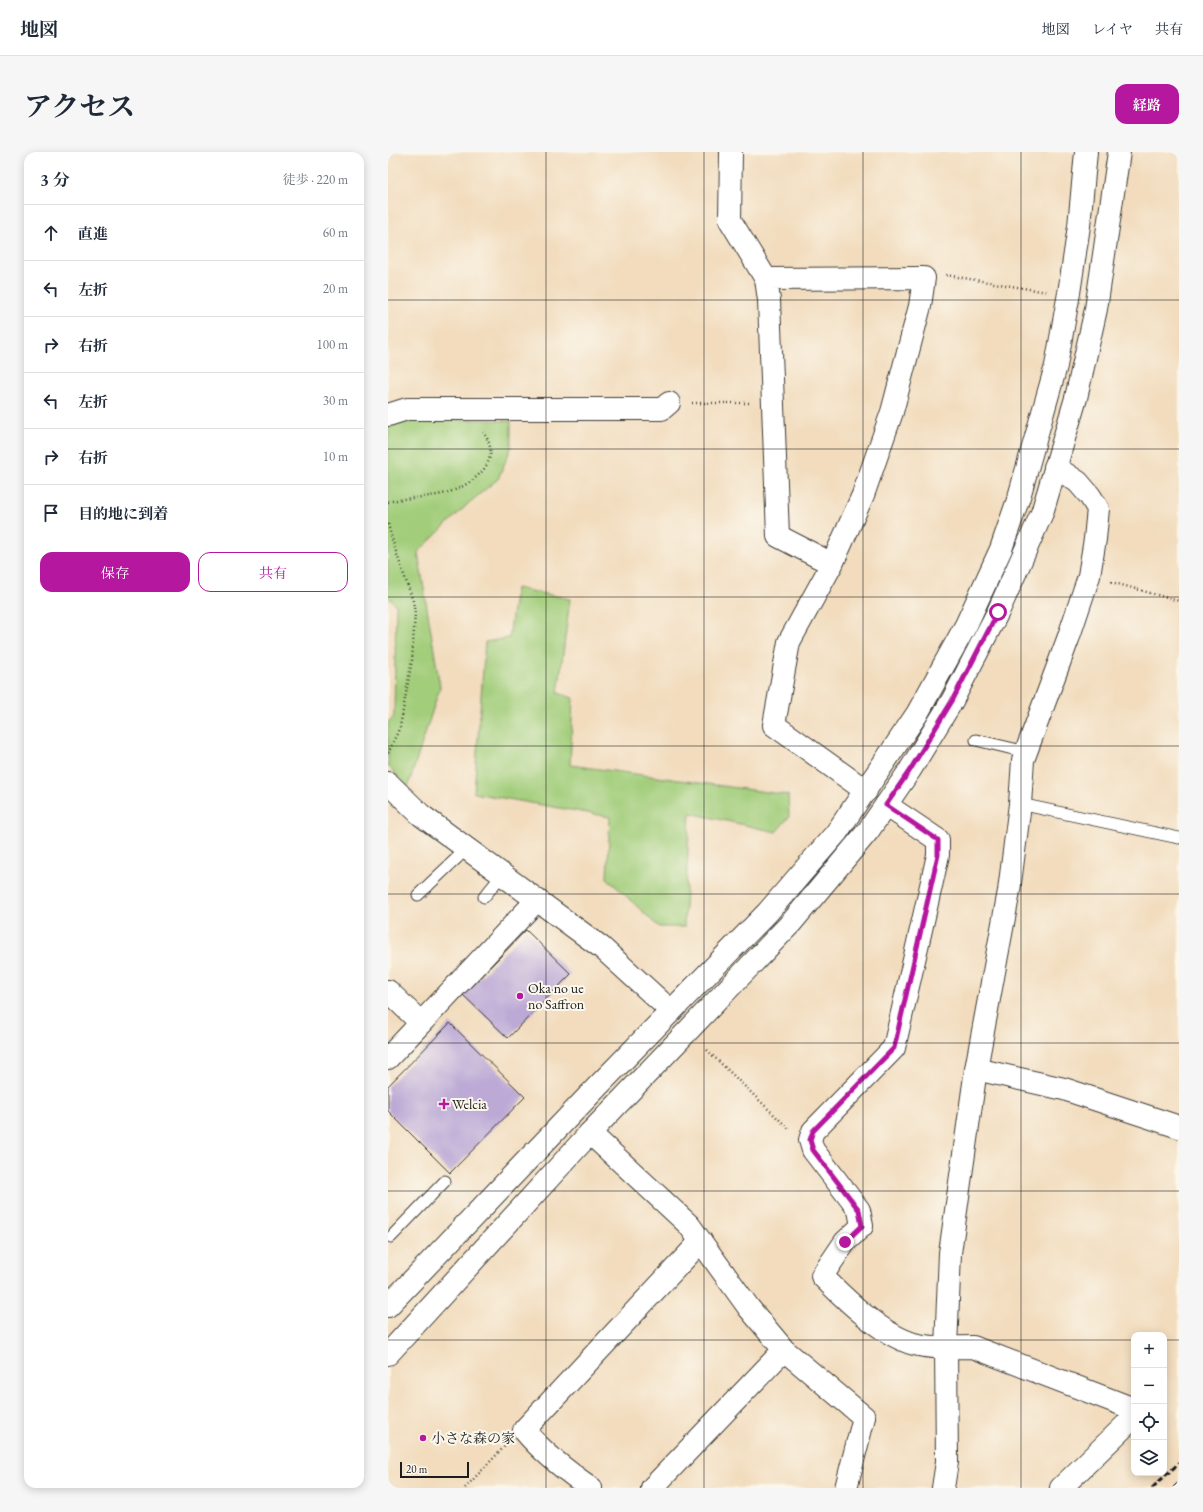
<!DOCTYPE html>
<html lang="ja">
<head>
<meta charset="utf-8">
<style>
	:root { --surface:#fff; --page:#f6f6f7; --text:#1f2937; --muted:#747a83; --line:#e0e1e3; --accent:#b5179e }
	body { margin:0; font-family:"EB Garamond","Noto Serif JP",serif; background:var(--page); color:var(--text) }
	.controls { position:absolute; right:12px; bottom:12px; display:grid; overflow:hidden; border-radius:8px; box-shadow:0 2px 10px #0003 }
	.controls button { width:36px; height:36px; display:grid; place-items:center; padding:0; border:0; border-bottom:1px solid var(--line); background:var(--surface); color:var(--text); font:20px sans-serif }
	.scale { position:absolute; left:12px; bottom:10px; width:69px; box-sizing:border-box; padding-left:4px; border:2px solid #1c1c1c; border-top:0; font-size:11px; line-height:14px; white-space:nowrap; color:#1c1c1c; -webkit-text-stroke:3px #fbf7ec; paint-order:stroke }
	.stop { position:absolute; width:12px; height:12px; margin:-9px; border:3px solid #b5179e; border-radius:50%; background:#fff }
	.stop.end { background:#b5179e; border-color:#fff; box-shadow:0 1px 4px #0008 }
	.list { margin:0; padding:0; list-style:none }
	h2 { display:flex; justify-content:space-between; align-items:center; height:52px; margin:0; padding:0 16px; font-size:17px }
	h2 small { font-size:13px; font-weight:400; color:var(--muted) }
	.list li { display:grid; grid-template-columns:26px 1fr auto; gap:12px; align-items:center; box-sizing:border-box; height:56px; padding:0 16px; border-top:1px solid var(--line) }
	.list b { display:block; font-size:15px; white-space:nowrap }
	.list em { font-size:13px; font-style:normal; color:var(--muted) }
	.actions { display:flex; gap:8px; padding:12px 16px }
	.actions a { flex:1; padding:9px 0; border:1px solid var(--accent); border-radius:12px; text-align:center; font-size:14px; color:var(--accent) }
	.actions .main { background:var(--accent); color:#fff }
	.icon { flex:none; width:22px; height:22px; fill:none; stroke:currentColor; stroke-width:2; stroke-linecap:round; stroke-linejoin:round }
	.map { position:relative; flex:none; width:791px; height:1336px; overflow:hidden; border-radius:12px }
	header { display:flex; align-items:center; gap:24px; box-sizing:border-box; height:56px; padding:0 20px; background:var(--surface); border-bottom:1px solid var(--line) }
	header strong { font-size:19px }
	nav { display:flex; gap:22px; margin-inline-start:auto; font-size:14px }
	.intro { display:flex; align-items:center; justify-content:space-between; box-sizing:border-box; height:96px; padding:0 24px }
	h1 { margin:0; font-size:28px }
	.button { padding:10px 18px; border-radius:12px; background:var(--accent); color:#fff; font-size:14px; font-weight:700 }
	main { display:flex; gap:24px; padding:0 24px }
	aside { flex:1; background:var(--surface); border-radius:12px; box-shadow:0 2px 10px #0003 }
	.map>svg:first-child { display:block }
	.green { fill:#a2cd7a; stroke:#5f744b }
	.building { fill:#bca9d6 }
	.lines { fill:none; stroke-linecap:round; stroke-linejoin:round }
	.lane-casing { stroke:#3c3934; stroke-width:13 }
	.street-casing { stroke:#3c3934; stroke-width:24 }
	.secondary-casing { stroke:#3c3934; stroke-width:24 }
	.path { stroke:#3c3934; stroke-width:2.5; stroke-dasharray:1 3; stroke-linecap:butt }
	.lane { stroke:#fff; stroke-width:11 }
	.street { stroke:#fff; stroke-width:22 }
	.secondary { stroke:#fff; stroke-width:22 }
	.rail { stroke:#1c1c1c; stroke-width:3; stroke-dasharray:6 3; stroke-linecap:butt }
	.route { stroke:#b5179e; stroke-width:5 }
	.grid { fill:none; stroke:#1c1c1c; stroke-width:1; stroke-opacity:0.55 }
	.poi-dot { fill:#b5179e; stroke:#fbf7ec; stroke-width:1.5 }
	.labels { text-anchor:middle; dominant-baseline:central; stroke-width:4; stroke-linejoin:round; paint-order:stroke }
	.poi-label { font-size:14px; fill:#1c1c1c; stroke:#fbf7ec; text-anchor:start }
</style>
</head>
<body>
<header>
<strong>地図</strong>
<nav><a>地図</a><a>レイヤ</a><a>共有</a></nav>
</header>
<div class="intro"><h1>アクセス</h1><a class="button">経路</a></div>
<main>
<aside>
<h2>3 分<small>徒歩 · 220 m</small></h2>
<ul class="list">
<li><svg class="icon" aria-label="ahead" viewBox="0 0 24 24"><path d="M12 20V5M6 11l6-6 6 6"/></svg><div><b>直進</b></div><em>60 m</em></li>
<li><svg class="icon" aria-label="left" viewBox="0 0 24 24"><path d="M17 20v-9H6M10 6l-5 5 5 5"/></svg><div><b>左折</b></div><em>20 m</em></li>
<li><svg class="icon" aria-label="right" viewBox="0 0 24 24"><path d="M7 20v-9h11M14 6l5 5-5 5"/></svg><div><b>右折</b></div><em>100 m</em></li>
<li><svg class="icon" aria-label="left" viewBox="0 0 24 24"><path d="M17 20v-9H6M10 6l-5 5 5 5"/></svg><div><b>左折</b></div><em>30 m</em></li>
<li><svg class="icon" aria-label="right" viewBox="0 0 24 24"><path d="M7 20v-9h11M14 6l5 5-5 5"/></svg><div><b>右折</b></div><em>10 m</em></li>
<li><svg class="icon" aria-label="arrive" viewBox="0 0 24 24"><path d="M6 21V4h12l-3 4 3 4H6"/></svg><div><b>目的地に到着</b></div></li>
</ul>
<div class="actions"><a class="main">保存</a><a>共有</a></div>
</aside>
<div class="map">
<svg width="791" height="1336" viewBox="0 0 791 1336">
	<rect width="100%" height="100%" fill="#fbf7ec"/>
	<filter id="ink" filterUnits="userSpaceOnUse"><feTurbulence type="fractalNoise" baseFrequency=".025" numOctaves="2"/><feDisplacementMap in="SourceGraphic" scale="8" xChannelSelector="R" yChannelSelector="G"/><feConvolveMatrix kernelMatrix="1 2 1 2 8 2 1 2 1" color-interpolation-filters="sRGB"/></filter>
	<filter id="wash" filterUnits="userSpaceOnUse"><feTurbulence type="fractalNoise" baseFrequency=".012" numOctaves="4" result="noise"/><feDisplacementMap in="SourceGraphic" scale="16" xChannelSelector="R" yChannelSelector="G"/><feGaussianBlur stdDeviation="0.9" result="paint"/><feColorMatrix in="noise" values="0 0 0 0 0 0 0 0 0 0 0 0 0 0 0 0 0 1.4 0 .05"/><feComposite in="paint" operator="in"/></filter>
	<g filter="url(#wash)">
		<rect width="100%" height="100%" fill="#f2dcbd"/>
		<path class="green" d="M25,266L123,269V296L110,327L82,350L30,400L52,535L20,635L0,614V570L6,564L8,453L0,445V274Z
			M128,436L182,447L170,541L185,546L182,613L400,643L401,665L388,680L302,661L296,775H271L219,726L222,665L86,641L97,490L121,486Z"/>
		<g id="blocks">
			<path class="building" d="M138,778L183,822L120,886L75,843Z
				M62,871L137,945L62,1021L0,959V934Z"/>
		</g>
	</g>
	<g filter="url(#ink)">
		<use href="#blocks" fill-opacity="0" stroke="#3c3934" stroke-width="1"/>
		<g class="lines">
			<g class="lane-casing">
				<path id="lane" d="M588,588L638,600
					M632,652L791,686
					M30,743L69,706L78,696
					M96,745L114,723
					M3,1085L57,1029"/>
			</g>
			<g class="street-casing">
				<path id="street" d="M343,0L342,68L378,127L536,126L532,154L504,260L475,343L444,412L401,490L386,573L478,639
					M378,127L381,148L390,384L444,412
					M0,263L19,257H274L281,251
					M0,631L33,663L213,795L283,859
					M498,653L550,688V703L506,896L425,979L422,988L425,998L471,1058L474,1074L457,1090L434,1124C458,1148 494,1183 526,1192C545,1197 566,1195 585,1195L746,1257
					M0,839L33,871
					M0,906L149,748
					M588,917L676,937L791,975
					M202,981L301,1073L361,1156L396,1198L476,1265L458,1336
					M203,1336C178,1319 155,1301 136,1278L313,1089
					M264,1336L396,1198
					M555,1336L559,1310L558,1195L562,1101L588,917L621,739L632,652L635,608L680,487L701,424L707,387L710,357L702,344L690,330L667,315
					M673,1336L746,1265"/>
			</g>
			<g class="secondary-casing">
				<path id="secondary" d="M0,1154L209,935L379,761L449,680L529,562L578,473L613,397L631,345L668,214L681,141L691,74L698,0
					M0,1202L202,981L403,771L480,679L522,618L564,549L610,460L654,361L688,246L708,157L731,0"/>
			</g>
			<path class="path" d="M558,123L659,140
				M304,251H363
				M0,350C19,345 39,346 58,341C85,333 117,309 95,280
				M0,372L6,394L25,449L27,461L24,508L12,575L0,601
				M723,430L791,449
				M319,898L402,978
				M77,1336L118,1293"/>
			<use href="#lane" class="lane"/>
			<use href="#street" class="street"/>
			<use href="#secondary" class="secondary"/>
			<path class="rail" d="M764,1336L791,1311
				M786,1336L791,1331"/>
		</g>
	</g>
	<g class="lines" filter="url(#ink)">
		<path class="route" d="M457,1090L474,1074L471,1058L425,998L422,988L425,979L506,896L550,703V688L498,653L522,618L564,549L610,460"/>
	</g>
	<path class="grid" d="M158,0V1336M316,0V1336M475,0V1336M633,0V1336M0,148H791M0,297H791M0,445H791M0,594H791M0,742H791M0,891H791M0,1039H791M0,1188H746M776,1188H791"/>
	<g class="poi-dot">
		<circle cx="132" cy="844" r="4"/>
		<path d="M54 946h4v4h4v4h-4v4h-4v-4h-4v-4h4z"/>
		<circle cx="35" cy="1286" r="4"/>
	</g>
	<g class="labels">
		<g class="poi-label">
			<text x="140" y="836">Oka no ue<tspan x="140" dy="16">no Saffron</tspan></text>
			<text x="64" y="952">Welcia</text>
			<text x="43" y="1286">小さな森の家</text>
		</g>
	</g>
</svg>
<div class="controls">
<button>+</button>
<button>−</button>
<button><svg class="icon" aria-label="locate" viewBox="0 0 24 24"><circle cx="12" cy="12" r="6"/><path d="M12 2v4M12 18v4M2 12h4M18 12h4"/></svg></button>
<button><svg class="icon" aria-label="layers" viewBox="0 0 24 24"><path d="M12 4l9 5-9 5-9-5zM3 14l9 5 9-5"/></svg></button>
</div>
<div class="scale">20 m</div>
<div class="stop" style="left:610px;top:460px"></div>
<div class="stop end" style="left:457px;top:1090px"></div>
</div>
</main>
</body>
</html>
